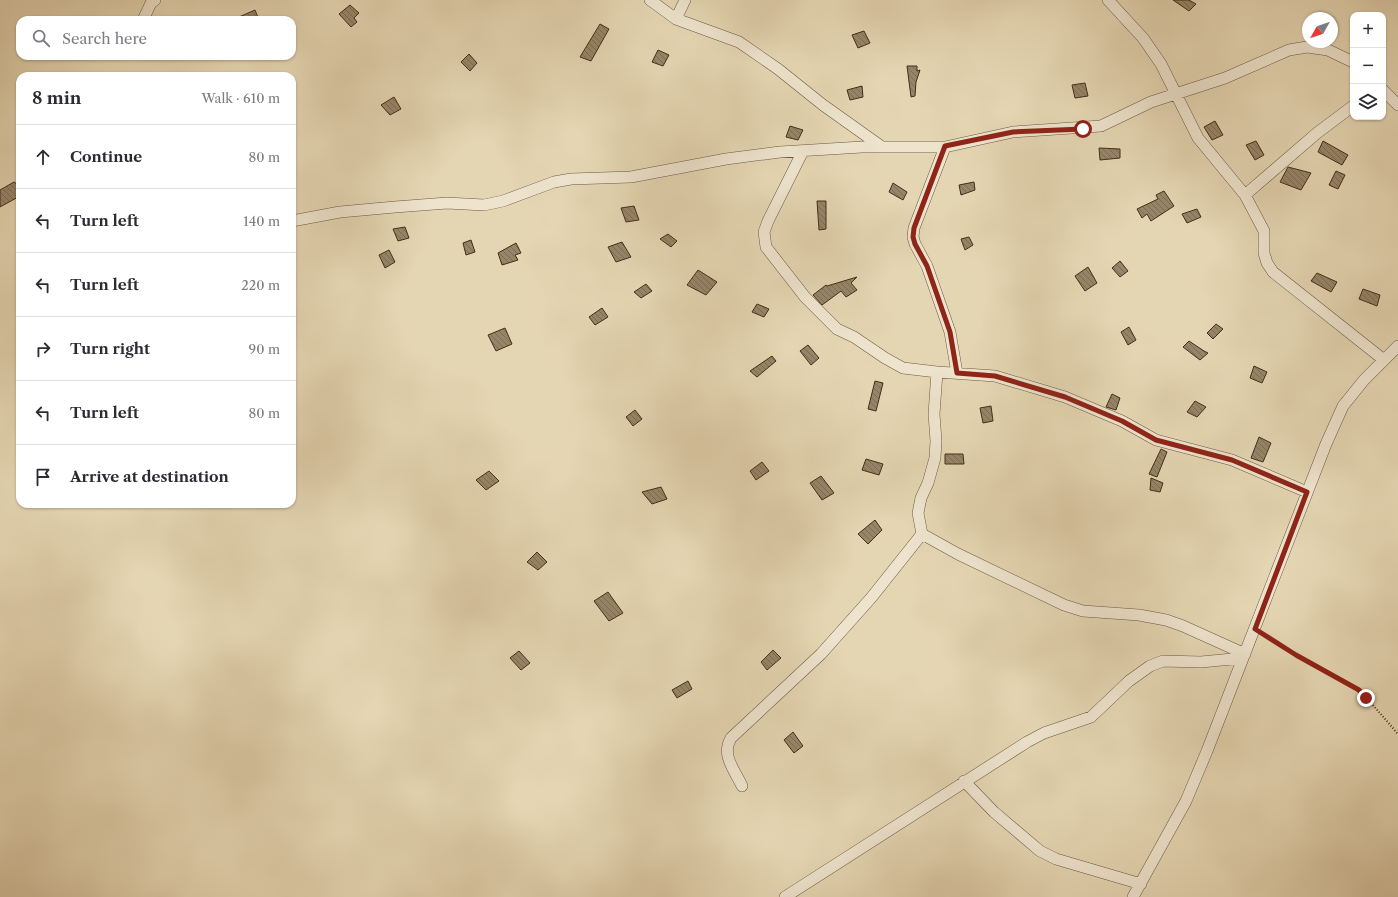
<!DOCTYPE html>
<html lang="en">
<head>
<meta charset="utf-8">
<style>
	:root { --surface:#fff; --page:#f7f7f7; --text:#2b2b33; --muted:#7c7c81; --line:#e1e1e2 }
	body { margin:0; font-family:"Libre Caslon Text",serif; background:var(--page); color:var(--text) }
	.controls { position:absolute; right:12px; top:12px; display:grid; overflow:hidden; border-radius:8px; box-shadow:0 1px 3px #0004 }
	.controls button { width:36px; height:36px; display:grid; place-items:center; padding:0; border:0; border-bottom:1px solid var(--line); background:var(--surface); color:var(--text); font:20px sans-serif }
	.compass { position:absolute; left:1302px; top:12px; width:36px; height:36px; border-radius:50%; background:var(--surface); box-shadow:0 1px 3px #0004; rotate:230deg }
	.stop { position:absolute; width:12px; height:12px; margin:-9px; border:3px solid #8f2418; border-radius:50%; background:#fff }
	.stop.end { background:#8f2418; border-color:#fff; box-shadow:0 1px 4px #0008 }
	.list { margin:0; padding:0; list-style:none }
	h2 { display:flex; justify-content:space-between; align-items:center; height:52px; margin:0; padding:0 16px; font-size:17px }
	h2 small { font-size:13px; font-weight:400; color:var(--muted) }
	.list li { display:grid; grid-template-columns:26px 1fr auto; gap:12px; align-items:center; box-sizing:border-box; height:64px; padding:0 16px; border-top:1px solid var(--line) }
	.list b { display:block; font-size:15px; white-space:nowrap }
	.list em { font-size:13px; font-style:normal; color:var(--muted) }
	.icon { flex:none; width:22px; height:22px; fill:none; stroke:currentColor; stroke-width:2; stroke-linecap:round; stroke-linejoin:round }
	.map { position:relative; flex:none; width:1398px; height:897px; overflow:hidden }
	.search { position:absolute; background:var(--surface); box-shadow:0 1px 3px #0004; left:16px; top:16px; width:280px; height:44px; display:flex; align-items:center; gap:10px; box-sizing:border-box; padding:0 14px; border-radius:12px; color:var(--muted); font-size:15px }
	.panel { position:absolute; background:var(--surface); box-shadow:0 1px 3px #0004; left:16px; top:72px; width:280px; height:436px; border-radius:12px }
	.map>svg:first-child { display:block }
	.building { fill:url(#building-back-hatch); stroke:#422e19 }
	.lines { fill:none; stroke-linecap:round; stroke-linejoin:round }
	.minor-casing { stroke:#6b5840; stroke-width:12 }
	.path { stroke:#422e19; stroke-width:2; stroke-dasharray:1 2; stroke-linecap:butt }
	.minor { stroke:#eee4ce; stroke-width:11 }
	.route { stroke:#8f2418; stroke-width:5 }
</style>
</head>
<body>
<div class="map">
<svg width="1398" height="897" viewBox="0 0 1398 897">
	<defs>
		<pattern id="building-back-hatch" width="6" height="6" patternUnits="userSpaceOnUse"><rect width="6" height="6" fill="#978569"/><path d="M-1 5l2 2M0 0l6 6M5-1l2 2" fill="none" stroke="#7d6d56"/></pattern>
	</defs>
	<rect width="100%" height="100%" fill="#e5d6b3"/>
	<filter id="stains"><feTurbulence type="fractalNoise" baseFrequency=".005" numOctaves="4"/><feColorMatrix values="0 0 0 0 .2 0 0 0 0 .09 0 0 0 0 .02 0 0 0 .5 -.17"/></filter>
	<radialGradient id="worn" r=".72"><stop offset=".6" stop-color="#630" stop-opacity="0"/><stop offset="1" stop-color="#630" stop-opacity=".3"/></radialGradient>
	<path class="building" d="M1173,0H1189L1196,4L1189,11Z
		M350,5L359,13L354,18L357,22L351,27L339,14Z
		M255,10L259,20H232Z
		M600,24L609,29L591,61L580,57Z
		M864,31L870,43L858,48L852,35Z
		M658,50L669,55L663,66L652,62Z
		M469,54L477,63L470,71L461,62Z
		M907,66H917V71L920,70L916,82L915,96L911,97Z
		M1085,83L1088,96L1075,98L1072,85Z
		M862,86L863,97L850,100L847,90Z
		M394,97L401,109L390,115L381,105Z
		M1215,121L1223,135L1212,140L1204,127Z
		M790,126L803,130L798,140L786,137Z
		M1256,141L1264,155L1255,160L1246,145Z
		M1323,141L1348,155L1342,165L1318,152Z
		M1099,148L1120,149V158L1100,160Z
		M1288,167L1311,173L1301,190L1280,182Z
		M1336,171L1345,175L1338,189L1329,185Z
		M14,182L20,186V196L0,207V190Z
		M974,182L975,190L961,195L959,185Z
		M893,183L907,192L903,200L889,192Z
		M1164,191L1174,206L1151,221L1147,214L1142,218L1137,209L1158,199L1156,195Z
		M817,201H826V229L819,230Z
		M634,206L639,220L626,222L621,208Z
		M1197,209L1201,217L1187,223L1182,214Z
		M405,227L409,238L398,241L393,229Z
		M668,234L677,241L671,247L660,239Z
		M969,237L973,245L965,250L961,239Z
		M471,240L475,252L466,255L463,243Z
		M622,242L631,257L616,262L608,247Z
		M516,243L521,253L515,255L518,260L502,265L498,253Z
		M389,250L395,262L385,268L379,255Z
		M1120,261L1128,271L1120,277L1112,268Z
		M1088,267L1097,283L1085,291L1075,276Z
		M698,270L717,282L706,295L687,285Z
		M1317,273L1337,282L1331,292L1311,281Z
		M857,277L851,283L857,290L846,297L841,291L822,305L813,295L826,285L827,286Z
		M646,284L652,291L641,298L634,292Z
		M1363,289L1380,295L1377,306L1359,299Z
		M757,304L769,309L764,317L752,312Z
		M602,308L608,317L595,325L589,317Z
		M1216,324L1223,329L1213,339L1207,333Z
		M1129,327L1136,340L1128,345L1121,332Z
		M505,328L512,344L496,351L488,335Z
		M1189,341L1204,351L1208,353L1200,360L1183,347Z
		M808,345L819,358L811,365L800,351Z
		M772,356L776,361L757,377L750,371Z
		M1254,366L1267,372L1262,383L1250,378Z
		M875,381L883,383L876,411L868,409Z
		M1112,394L1120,398L1116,410L1106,407Z
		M1195,401L1206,407L1197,417L1187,412Z
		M991,406L993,421L983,423L980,408Z
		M635,410L642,419L633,426L626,417Z
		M1259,437L1271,443L1263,462L1251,458Z
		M1161,449L1167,452L1157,477L1149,474Z
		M945,454H963L964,464H945Z
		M866,459L883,464L879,475L862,470Z
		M762,462L769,471L756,480L750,471Z
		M489,471L499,481L486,490L476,480Z
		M821,476L834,493L822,500L810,483Z
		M1151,478L1163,483L1160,492L1150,490Z
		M661,487L667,499L652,504L642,492Z
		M875,520L882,530L868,544L858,534Z
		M537,552L547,562L538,570L527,562Z
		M608,592L623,613L609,621L594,601Z
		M773,650L781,658L767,670L761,662Z
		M519,651L530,663L521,670L510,658Z
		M688,681L692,689L677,698L672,690Z
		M793,732L803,746L794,753L784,740Z"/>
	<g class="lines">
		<g class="minor-casing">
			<path id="minor" d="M650,0L676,19L739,42L778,69L823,105L882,147
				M1108,0L1143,38L1161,64L1198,138L1245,195L1264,231V253L1267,263L1273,272L1384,360
				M676,19L685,0
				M143,20L151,3L155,0
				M1383,90L1398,105
				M945,147L914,228L913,237L915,244L927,266L950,332L957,373
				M803,151L768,221L764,232L766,247L805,297L837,329L854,337L885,358L903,368L937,372L995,376L1065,397L1122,421L1156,440L1232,460L1307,492
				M1245,195L1317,133L1353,106
				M292,221L340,212L395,207L447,203L484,205L503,201L554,182L571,179L631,177L726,159L780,152L862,147H945L1013,132L1101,126L1151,102L1225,78L1289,50L1307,47L1328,50L1353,62
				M922,534L958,554L1064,605L1083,611L1139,615L1166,620L1183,626L1245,654
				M964,781L994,812L1040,851L1056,859L1141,884
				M742,786C734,769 721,755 731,738L821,654L871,598L922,534L918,513L921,498L928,483L935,458L936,441L934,414L937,372
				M785,897L1027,742L1044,733L1091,717L1129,681L1150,666L1163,661L1201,662L1243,658
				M1133,897L1186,801L1207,751L1326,444L1343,406L1364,380L1398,346"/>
		</g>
		<path class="path" d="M1263,634L1296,655L1359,689L1398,734"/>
		<use href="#minor" class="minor"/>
	</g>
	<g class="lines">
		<path class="route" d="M1083,129L1013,132L945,146L914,228L913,237L915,244L927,266L950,332L957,373L995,376L1065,397L1122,421L1156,440L1232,460L1307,492L1255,629L1296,655L1359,690L1366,698"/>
	</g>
	<rect width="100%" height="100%" filter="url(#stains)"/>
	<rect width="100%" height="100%" fill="url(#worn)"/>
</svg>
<div class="controls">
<button>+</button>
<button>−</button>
<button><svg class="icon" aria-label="layers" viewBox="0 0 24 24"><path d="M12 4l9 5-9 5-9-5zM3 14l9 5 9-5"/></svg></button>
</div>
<svg class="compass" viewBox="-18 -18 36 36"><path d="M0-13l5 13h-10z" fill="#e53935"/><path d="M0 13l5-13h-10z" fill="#7c7c81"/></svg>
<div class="stop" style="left:1083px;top:129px"></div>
<div class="stop end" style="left:1366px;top:698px"></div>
<div class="search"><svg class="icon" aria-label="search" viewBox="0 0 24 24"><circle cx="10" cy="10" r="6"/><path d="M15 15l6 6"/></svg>Search here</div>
<section class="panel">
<h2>8 min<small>Walk · 610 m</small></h2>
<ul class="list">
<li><svg class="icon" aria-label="ahead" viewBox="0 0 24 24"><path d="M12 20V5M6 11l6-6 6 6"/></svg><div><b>Continue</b></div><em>80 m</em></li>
<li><svg class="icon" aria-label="left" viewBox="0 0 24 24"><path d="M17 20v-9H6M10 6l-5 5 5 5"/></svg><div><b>Turn left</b></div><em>140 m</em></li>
<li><svg class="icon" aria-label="left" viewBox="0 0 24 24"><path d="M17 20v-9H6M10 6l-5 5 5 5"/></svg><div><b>Turn left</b></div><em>220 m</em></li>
<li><svg class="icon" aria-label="right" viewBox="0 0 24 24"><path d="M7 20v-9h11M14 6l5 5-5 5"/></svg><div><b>Turn right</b></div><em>90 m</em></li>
<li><svg class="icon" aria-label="left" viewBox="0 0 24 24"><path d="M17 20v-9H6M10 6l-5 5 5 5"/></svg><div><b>Turn left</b></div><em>80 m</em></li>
<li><svg class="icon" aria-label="arrive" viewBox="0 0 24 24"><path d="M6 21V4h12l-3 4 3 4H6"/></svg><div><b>Arrive at destination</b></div></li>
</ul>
</section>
</div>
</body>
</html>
